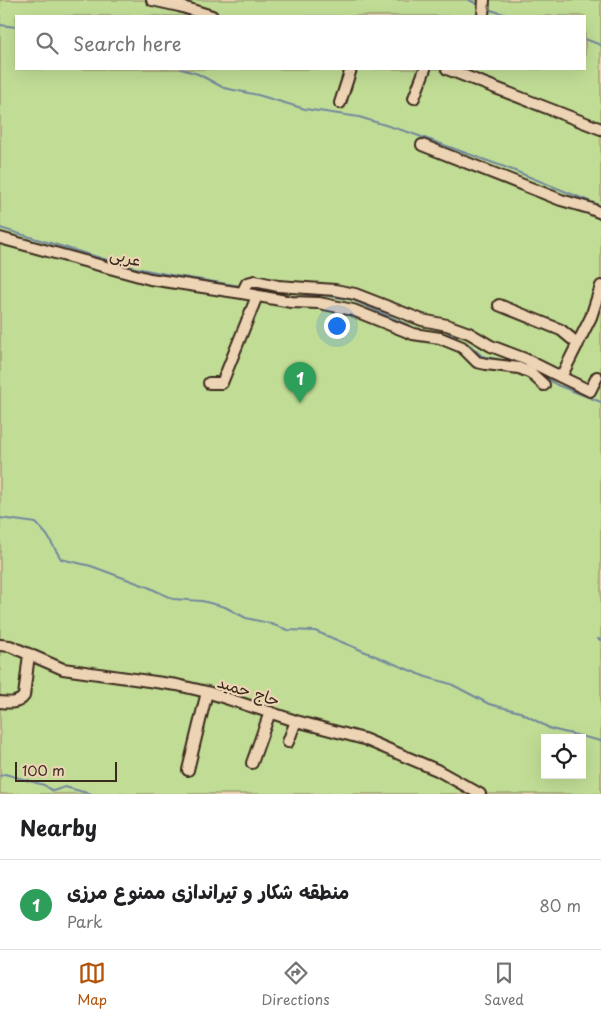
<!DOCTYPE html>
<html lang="en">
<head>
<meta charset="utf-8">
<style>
	:root { --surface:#fff; --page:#f6f6f6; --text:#202124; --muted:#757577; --line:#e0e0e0; --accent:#b45309 }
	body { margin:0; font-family:"Playpen Sans","Playpen Sans Arabic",sans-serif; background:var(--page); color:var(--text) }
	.controls { position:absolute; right:15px; bottom:15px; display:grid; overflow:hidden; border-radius:0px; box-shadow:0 5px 20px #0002 }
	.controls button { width:45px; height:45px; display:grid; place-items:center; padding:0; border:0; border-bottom:1px solid var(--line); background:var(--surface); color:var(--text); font:25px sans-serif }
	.scale { position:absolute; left:15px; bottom:12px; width:102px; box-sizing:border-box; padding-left:5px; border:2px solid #3b2a1e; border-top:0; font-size:14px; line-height:18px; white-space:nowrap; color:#3b2a1e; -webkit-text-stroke:4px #edd4b4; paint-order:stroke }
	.you { position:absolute; left:336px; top:325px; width:18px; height:18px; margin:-12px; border:4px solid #fff; border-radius:50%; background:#1a73e8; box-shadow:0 0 0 8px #1a73e833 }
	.badge { display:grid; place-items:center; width:32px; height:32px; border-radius:50%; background:var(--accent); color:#fff; font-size:16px; font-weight:700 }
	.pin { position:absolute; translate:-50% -41px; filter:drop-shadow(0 1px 2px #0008) }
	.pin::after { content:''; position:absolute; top:26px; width:18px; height:15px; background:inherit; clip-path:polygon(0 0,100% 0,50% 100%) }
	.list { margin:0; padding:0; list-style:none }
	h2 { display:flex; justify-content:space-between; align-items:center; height:65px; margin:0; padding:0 20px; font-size:21px }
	h2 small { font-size:16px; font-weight:400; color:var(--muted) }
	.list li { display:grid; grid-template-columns:32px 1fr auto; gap:15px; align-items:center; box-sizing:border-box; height:90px; padding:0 20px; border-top:1px solid var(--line) }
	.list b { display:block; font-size:19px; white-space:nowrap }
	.list p { margin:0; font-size:16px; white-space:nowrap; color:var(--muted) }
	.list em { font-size:16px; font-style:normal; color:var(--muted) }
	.icon { flex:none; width:28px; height:28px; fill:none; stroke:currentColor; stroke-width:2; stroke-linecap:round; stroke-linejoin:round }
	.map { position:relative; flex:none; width:601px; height:794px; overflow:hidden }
	.search { position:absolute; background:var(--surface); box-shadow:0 5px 20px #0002; left:15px; right:15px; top:15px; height:55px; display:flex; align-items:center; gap:12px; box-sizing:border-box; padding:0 18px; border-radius:0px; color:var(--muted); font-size:19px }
	.sheet { height:155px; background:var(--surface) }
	nav { display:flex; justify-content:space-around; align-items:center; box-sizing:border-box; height:70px; border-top:1px solid var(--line); background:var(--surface); font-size:14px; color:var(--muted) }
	nav a { display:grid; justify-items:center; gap:2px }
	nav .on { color:var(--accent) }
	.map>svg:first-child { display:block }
	.green { fill:#c1dd95; stroke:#7e845a; fill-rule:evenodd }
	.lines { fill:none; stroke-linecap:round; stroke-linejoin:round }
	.stream { stroke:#73889e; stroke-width:2 }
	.minor-casing { stroke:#3b2a1e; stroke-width:14 }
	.minor { stroke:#edd4b4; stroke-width:10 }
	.labels { text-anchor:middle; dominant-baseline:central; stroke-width:4.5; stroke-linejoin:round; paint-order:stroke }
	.street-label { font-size:16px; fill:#3b2a1e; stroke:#edd4b4 }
</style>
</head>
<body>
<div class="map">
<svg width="601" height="794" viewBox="0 0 601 794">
	<rect width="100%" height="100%" fill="#edd4b4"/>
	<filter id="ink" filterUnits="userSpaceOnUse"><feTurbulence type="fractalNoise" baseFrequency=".02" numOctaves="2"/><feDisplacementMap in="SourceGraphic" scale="10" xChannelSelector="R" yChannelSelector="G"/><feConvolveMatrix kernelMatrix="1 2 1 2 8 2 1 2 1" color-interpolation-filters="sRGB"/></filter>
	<g filter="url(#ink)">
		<path class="green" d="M0,0H601V794H0ZM16,16H585V69H16ZM545,738H582V775H545Z"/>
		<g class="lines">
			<path class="stream" d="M469,0L481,6
				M487,9L511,16
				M0,25L16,27
				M585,39L601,45
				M181,69L198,74L224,88L258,95L305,109L359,117L408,132L510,169L601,206
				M0,228L131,267L176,276L241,286
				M248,288L293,297L323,295L353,300L417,329L449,334L471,346L482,356L525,365
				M536,371L557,385L601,402
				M0,518L36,523L47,535L61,559L91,566L148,587L173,599L202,601L225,607L246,618L268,623L288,630L315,631L426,677L451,684L489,704L520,712L551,729L601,741
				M598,639L601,640
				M0,776L5,774L44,785L53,791L65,787L91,794
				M116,794H124"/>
			<g class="minor-casing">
				<path id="minor" d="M152,0L179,6L212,16
					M483,16L484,0
					M447,69L601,129
					M414,98L425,69
					M340,103L351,69
					M422,145L561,200L589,208L601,213
					M0,238L150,279L242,293L247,283L255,281L278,286L335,290L355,294L422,320L447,325L469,333L491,346L525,359L561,377L591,317L601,286
					M242,293L291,302L319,303L353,310L413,334L440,338L462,347L477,362L486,364L519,368L531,373L544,385
					M499,305L561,330L578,344
					M561,377L590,391L597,377
					M209,383H222L257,296
					M0,645L10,646L63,669L177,685L207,692L296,721L364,739L437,770L480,794
					M0,702C9,703 18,704 24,696L29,654
					M288,742L296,721
					M252,763L270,712
					M188,770L207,692"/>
			</g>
			<use href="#minor" class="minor"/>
		</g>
	</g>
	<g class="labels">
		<g class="street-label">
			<text transform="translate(126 256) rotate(15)">عربی</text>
			<text transform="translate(249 690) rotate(18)">حاج حمید</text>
		</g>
	</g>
</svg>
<div class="controls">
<button><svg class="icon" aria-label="locate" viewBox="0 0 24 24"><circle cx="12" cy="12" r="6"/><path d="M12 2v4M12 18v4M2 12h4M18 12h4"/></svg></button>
</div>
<div class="scale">100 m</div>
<div class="you"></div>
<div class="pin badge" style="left:300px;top:403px;background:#2e9e5b">1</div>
<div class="search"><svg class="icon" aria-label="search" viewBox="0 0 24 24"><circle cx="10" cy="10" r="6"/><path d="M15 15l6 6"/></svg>Search here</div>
</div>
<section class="sheet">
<h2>Nearby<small></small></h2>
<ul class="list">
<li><span class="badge" style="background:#2e9e5b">1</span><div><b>منطقه شکار و تیراندازی ممنوع مرزی</b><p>Park</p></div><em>80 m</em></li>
</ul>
</section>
<nav>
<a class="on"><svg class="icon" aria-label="map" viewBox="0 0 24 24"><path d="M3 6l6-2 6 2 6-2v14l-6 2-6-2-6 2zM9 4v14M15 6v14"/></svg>Map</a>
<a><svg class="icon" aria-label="directions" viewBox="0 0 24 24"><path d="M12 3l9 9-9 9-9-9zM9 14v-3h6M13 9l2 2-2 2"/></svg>Directions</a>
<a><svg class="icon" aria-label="saved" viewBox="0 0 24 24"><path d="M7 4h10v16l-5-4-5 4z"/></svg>Saved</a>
</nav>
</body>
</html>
